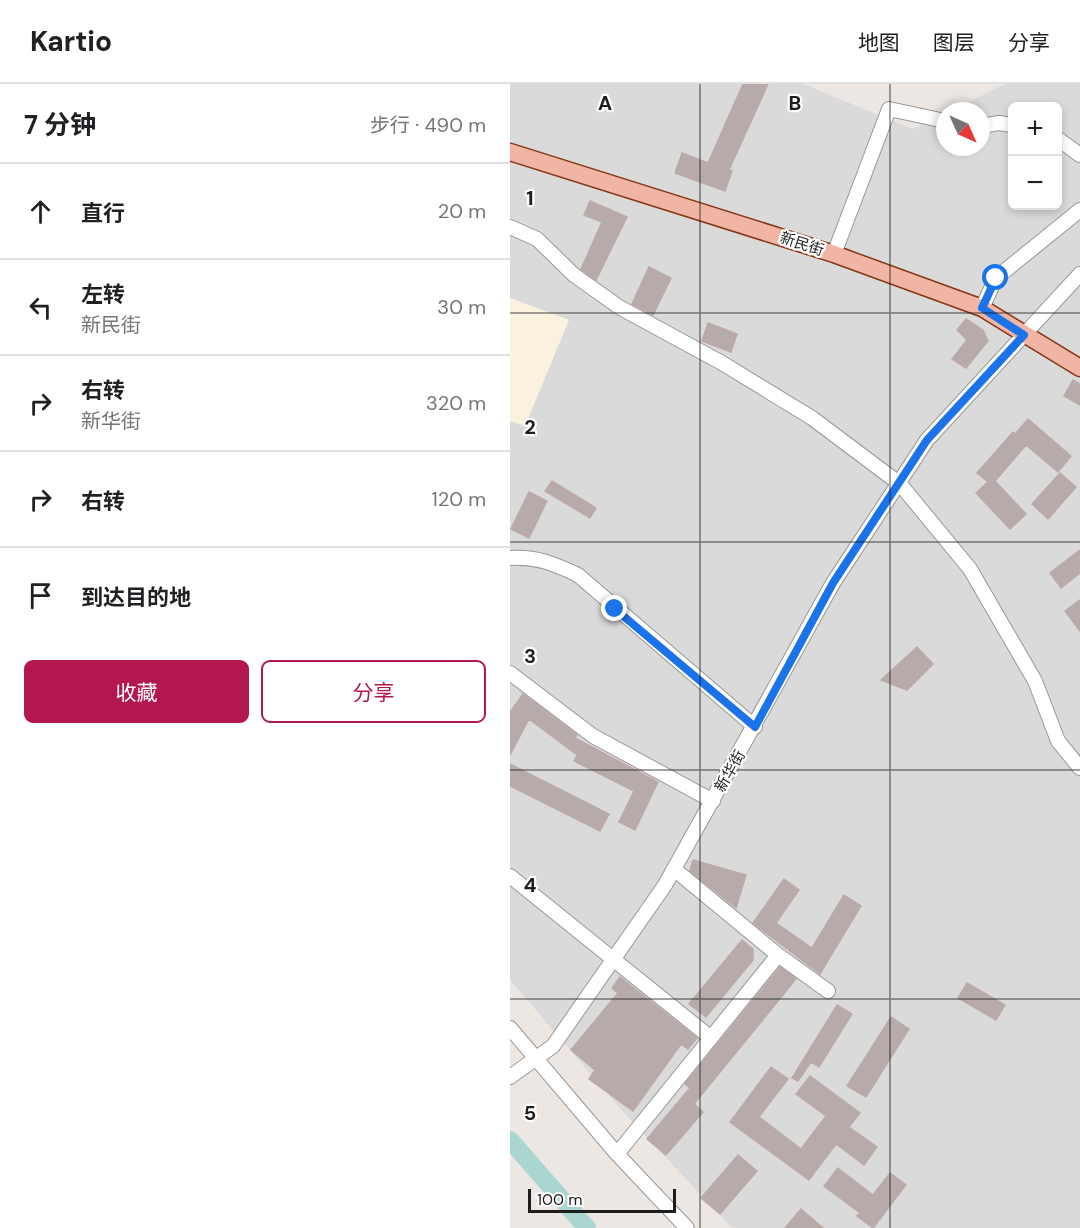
<!DOCTYPE html>
<html lang="zh">
<head>
<meta charset="utf-8">
<style>
	:root { --surface:#fff; --page:#f6f6f6; --text:#202124; --muted:#757577; --line:#e0e0e0; --accent:#b3174f }
	body { margin:0; font-family:"DM Sans","Noto Sans SC",sans-serif; background:var(--page); color:var(--text) }
	.controls { position:absolute; right:18px; top:18px; display:grid; overflow:hidden; border-radius:9px; box-shadow:0 3px 9px #0003 }
	.controls button { width:54px; height:54px; display:grid; place-items:center; padding:0; border:0; border-bottom:2px solid var(--line); background:var(--surface); color:var(--text); font:30px sans-serif }
	.compass { position:absolute; left:426px; top:18px; width:54px; height:54px; border-radius:50%; background:var(--surface); box-shadow:0 3px 9px #0003; rotate:135deg }
	.scale { position:absolute; left:18px; bottom:15px; width:148px; box-sizing:border-box; padding-left:6px; border:3px solid #1d1d1d; border-top:0; font-size:16px; line-height:21px; white-space:nowrap; color:#1d1d1d; -webkit-text-stroke:4px #fff; paint-order:stroke }
	.stop { position:absolute; width:18px; height:18px; margin:-14px; border:4px solid #1a73e8; border-radius:50%; background:#fff }
	.stop.end { background:#1a73e8; border-color:#fff; box-shadow:0 2px 6px #0008 }
	.list { margin:0; padding:0; list-style:none }
	h2 { display:flex; justify-content:space-between; align-items:center; height:78px; margin:0; padding:0 24px; font-size:26px }
	h2 small { font-size:20px; font-weight:400; color:var(--muted) }
	.list li { display:grid; grid-template-columns:39px 1fr auto; gap:18px; align-items:center; box-sizing:border-box; height:96px; padding:0 24px; border-top:2px solid var(--line) }
	.list b { display:block; font-size:22px; white-space:nowrap }
	.list p { margin:0; font-size:20px; white-space:nowrap; color:var(--muted) }
	.list em { font-size:20px; font-style:normal; color:var(--muted) }
	.actions { display:flex; gap:12px; padding:18px 24px }
	.actions a { flex:1; padding:14px 0; border:2px solid var(--accent); border-radius:9px; text-align:center; font-size:21px; color:var(--accent) }
	.actions .main { background:var(--accent); color:#fff }
	.icon { flex:none; width:33px; height:33px; fill:none; stroke:currentColor; stroke-width:2; stroke-linecap:round; stroke-linejoin:round }
	.map { position:relative; flex:none; width:570px; height:1144px; overflow:hidden }
	header { display:flex; align-items:center; gap:36px; box-sizing:border-box; height:84px; padding:0 30px; background:var(--surface); border-bottom:2px solid var(--line) }
	header strong { font-size:28px }
	nav { display:flex; gap:33px; margin-inline-start:auto; font-size:21px }
	main { display:flex }
	aside { flex:1; background:var(--surface) }
	.map>svg:first-child { display:block }
	.residential { fill:#dbdadb; fill-rule:evenodd }
	.education { fill:#fbf1df }
	.lines { fill:none; stroke-linecap:round; stroke-linejoin:round }
	.river { stroke:#a9d6d0; stroke-width:18 }
	.building { fill:#b6abaa; stroke:#bdaaa8; stroke-width:1.5 }
	.minor-casing { stroke:#979797; stroke-width:16 }
	.major-casing { stroke:#853511; stroke-width:19 }
	.minor { stroke:#fff; stroke-width:14 }
	.major { stroke:#f1b5a6; stroke-width:16 }
	.route { stroke:#1a73e8; stroke-width:8 }
	.grid { fill:none; stroke:#1d1d1d; stroke-width:1.5; stroke-opacity:0.55 }
	.labels { text-anchor:middle; dominant-baseline:central; stroke-width:4.5; stroke-linejoin:round; paint-order:stroke }
	.street-label { font-size:15px; fill:#1d1d1d; stroke:#fff }
	.grid-label { font-size:20px; text-anchor:middle; font-weight:bold; fill:#1d1d1d; stroke:#fff; stroke-width:4.5; stroke-linejoin:round; paint-order:stroke }
</style>
</head>
<body>
<header>
<strong>Kartio</strong>
<nav><a>地图</a><a>图层</a><a>分享</a></nav>
</header>
<main>
<aside>
<h2>7 分钟<small>步行 · 490 m</small></h2>
<ul class="list">
<li><svg class="icon" aria-label="ahead" viewBox="0 0 24 24"><path d="M12 20V5M6 11l6-6 6 6"/></svg><div><b>直行</b></div><em>20 m</em></li>
<li><svg class="icon" aria-label="left" viewBox="0 0 24 24"><path d="M17 20v-9H6M10 6l-5 5 5 5"/></svg><div><b>左转</b><p>新民街</p></div><em>30 m</em></li>
<li><svg class="icon" aria-label="right" viewBox="0 0 24 24"><path d="M7 20v-9h11M14 6l5 5-5 5"/></svg><div><b>右转</b><p>新华街</p></div><em>320 m</em></li>
<li><svg class="icon" aria-label="right" viewBox="0 0 24 24"><path d="M7 20v-9h11M14 6l5 5-5 5"/></svg><div><b>右转</b></div><em>120 m</em></li>
<li><svg class="icon" aria-label="arrive" viewBox="0 0 24 24"><path d="M6 21V4h12l-3 4 3 4H6"/></svg><div><b>到达目的地</b></div></li>
</ul>
<div class="actions"><a class="main">收藏</a><a>分享</a></div>
</aside>
<div class="map">
<svg width="570" height="1144" viewBox="0 0 570 1144">
	<rect width="100%" height="100%" fill="#ede7e4"/>
	<path class="residential" d="M0,0H293L403,45L435,29V63H471V27H440L495,0H570V1144H222L114,1029L0,896ZM502,22H548V122H502Z"/>
	<path class="education" d="M0,214L59,236L15,342L0,337Z"/>
	<g class="lines">
		<path class="river" d="M0,1056L77,1144"/>
	</g>
	<path class="building" d="M233,0H258L219,86L222,87L215,107L165,89L172,69L198,79Z
		M80,117L117,133L86,196L71,185L92,138L74,131Z
		M139,183L161,194L143,231L122,220Z
		M456,235L473,246L478,257L456,284L442,275L457,256L447,246Z
		M198,239L227,250L221,268L192,257Z
		M563,296L570,300V321L554,312Z
		M518,335L561,372L548,388L516,361L485,397L516,430L500,445L466,409L478,398L467,389L503,348L505,350Z
		M550,389L566,403L538,435L522,420Z
		M42,397L86,424L80,434L35,407Z
		M19,408L37,417L19,454L1,445Z
		M570,466V489L551,504L540,489Z
		M570,516V547L555,527Z
		M407,563L423,580L397,606L371,596Z
		M13,610L67,651L65,654L148,698L125,746L109,738L124,707L64,677L67,671L19,635L0,671V628Z
		M0,680L99,730L90,747L0,702Z
		M183,776L236,791L226,824L180,787Z
		M274,795L289,806L266,839L302,864L334,811L351,822L310,890L243,839Z
		M232,856L243,865V876L196,933L179,920Z
		M270,883L286,895L184,1020L193,1028L156,1071L137,1055L180,1004L175,1000Z
		M110,893L187,954L178,965L171,960L123,1027L79,995L85,986L61,966L108,909L102,904Z
		M457,899L495,921L486,936L448,914Z
		M327,921L342,930L309,983L301,978L288,997L282,994Z
		M381,933L399,945L356,1013L337,1002Z
		M261,983L278,995L249,1033L291,1065L316,1032L286,1010L300,992L350,1029L339,1043L367,1063L354,1081L326,1060L299,1096L220,1038Z
		M228,1071L247,1087L210,1130L191,1114Z
		M328,1084L363,1111L380,1089L396,1101L363,1144L347,1132L350,1129L314,1102Z
		M291,1125L313,1144H275Z"/>
	<g class="lines">
		<g class="minor-casing">
			<path id="minor" d="M471,42L489,39L502,41
				M548,55L570,71
				M0,143L27,155L64,191L109,223L212,279L302,334L390,400L460,485L525,597L548,657L570,684
				M324,170L379,25L435,37
				M472,224L486,194L570,126
				M0,474C26,472 45,480 68,491L245,643
				M0,589L83,652L203,717
				M164,785L268,871L318,907
				M0,792L201,954
				M0,944L107,1070L177,1144
				M0,993L43,962L155,801L323,499L417,356L570,190
				M107,1070L268,871"/>
		</g>
		<g class="major-casing">
			<path id="major" d="M0,68L324,170L472,224L570,284"/>
		</g>
		<use href="#minor" class="minor"/>
		<use href="#major" class="major"/>
	</g>
	<g class="lines">
		<path class="route" d="M105,525L245,643L323,499L417,356L514,251L472,224L486,194"/>
	</g>
	<path class="grid" d="M190,0V1144M380,0V1144M0,229H570M0,458H570M0,686H570M0,915H570"/>
	<g class="labels">
		<g class="street-label">
			<text transform="translate(292 160) rotate(18)">新民街</text>
			<text transform="translate(220 687) rotate(-60)">新华街</text>
		</g>
	</g>
	<g class="grid-label">
		<text x="95" y="26">A</text>
		<text x="285" y="26">B</text>
		<text x="20" y="121">1</text>
		<text x="20" y="350">2</text>
		<text x="20" y="579">3</text>
		<text x="20" y="808">4</text>
		<text x="20" y="1036">5</text>
	</g>
</svg>
<div class="controls">
<button>+</button>
<button>−</button>
</div>
<svg class="compass" viewBox="-18 -18 36 36"><path d="M0-13l5 13h-10z" fill="#e53935"/><path d="M0 13l5-13h-10z" fill="#757577"/></svg>
<div class="scale">100 m</div>
<div class="stop" style="left:486px;top:194px"></div>
<div class="stop end" style="left:105px;top:525px"></div>
</div>
</main>
</body>
</html>
